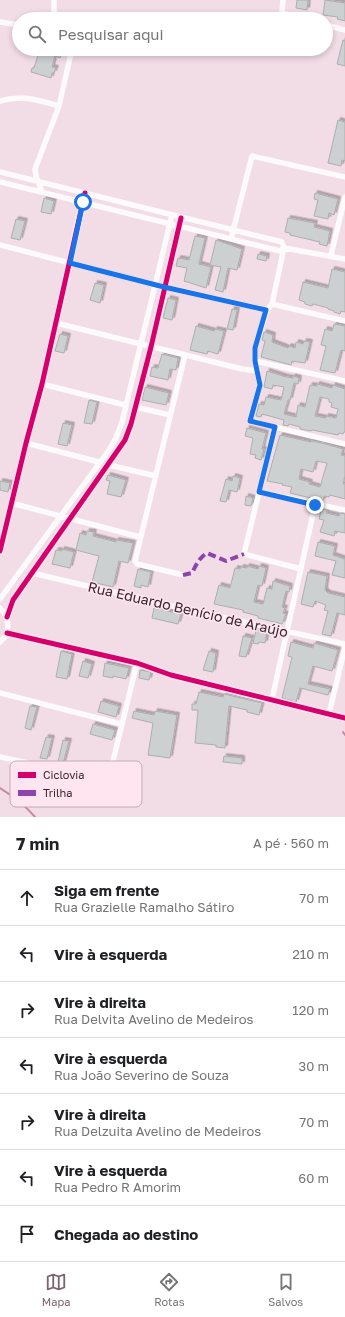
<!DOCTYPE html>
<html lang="pt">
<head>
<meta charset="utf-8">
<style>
	:root { --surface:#fff; --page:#f2f2f2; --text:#202124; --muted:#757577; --line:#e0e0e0; --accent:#7b646f }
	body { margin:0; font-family:"Golos Text",sans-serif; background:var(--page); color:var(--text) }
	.stop { position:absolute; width:12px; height:12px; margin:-9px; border:3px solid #1a73e8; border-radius:50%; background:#fff }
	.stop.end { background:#1a73e8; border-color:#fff; box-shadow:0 1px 4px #0008 }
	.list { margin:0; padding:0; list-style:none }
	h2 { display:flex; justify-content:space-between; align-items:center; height:52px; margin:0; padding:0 16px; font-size:17px }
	h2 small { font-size:13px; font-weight:400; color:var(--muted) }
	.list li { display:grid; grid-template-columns:26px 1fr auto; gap:12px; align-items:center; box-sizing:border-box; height:56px; padding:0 16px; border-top:1px solid var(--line) }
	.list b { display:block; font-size:15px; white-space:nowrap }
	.list p { margin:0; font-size:13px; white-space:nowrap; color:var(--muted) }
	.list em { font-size:13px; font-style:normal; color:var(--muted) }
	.icon { flex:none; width:22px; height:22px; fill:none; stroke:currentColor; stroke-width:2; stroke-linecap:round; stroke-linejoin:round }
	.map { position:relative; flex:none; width:345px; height:817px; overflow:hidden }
	.search { position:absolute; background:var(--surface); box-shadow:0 2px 6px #0003; left:12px; right:12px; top:12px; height:44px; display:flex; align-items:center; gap:10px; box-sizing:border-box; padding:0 14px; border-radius:22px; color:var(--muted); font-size:15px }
	.sheet { height:444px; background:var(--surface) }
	nav { display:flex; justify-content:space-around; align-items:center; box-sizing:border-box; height:56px; border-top:1px solid var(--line); background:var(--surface); font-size:11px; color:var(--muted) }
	nav a { display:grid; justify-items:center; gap:2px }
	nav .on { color:var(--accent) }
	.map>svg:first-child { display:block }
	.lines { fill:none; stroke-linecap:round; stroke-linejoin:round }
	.stream { stroke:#c788a6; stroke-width:2 }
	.building { fill:#cdd0d0; stroke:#acafaf; fill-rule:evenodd; filter:url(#shadow) }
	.minor { stroke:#fdfafb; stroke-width:5.5 }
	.quiet { stroke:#8e44ad; stroke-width:4; stroke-dasharray:8 4; stroke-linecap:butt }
	.cycleway-casing { stroke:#ffe5f0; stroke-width:8 }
	.cycleway { stroke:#d6006c; stroke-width:5 }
	.route { stroke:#1a73e8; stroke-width:5 }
	.labels { text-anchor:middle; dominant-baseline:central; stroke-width:3; stroke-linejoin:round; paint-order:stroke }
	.street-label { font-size:14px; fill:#3b242f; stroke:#ffe5f0 }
	.key { fill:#ffe5f0; stroke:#c4abb6; stroke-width:1 }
	.key-label { font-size:11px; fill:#3b242f }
</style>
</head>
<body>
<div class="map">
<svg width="345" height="817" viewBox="0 0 345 817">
	<defs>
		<filter id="shadow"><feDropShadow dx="2.5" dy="-2.5" stdDeviation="0" flood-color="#0004"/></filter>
	</defs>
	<rect width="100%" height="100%" fill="#f2dce5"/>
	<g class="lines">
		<path class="stream" d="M343,732L345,735
			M0,788C13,796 25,805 35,817"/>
	</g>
	<path class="building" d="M297,0H308L307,10L296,8Z
		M325,0L345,3V21L337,19L338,17L323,15Z
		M343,40L345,41V66L337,64Z
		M40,49H57V50L62,52L60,58L55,56L52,67L56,68L54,73H52L51,78L31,72L32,68H34Z
		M338,120L345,122V161L342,160L341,166L328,163Z
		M315,193L338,199L334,215L329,213L328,219L314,216L318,200L314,199Z
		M44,198L54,201L51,214L41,212Z
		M288,218L315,223L314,227L330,231L327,246L319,244L320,242L290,235V233L285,232Z
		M16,219L25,221L20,240L11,238Z
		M195,236L205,238L199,264L211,267L206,288L184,281L187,268L176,266L178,258L189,260Z
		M216,240L242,249L237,270L228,268L223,292L215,290L221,267L210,265Z
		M258,254L267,256L266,261L257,259Z
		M332,269L345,272V312L341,311L340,314L334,312V311L328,309V308L313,304L312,306L305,304V302L299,300L303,282L328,288Z
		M95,283L104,285L100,303L90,300Z
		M168,298L176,300L172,320L163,318Z
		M232,309L237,310L233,330L227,329Z
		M334,324L345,326V351L341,350L335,373L320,370L326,346L321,345L325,329L332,331Z
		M196,326L214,331L215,329L224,331L218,354L208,351L207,354L190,350Z
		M264,332L273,335L272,342L288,348L289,346L295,348L296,342L303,344L304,341L310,342L305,363L292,361L291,365L261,357L265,341L262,340Z
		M60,334L68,336L64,353L55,351Z
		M162,354L178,358L176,370L170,369L168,380L150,376L152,367L158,368Z
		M267,371L286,377L293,378V376L299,378L298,384L294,383L290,400H288L284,414L296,417L298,405L305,407L310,385L317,386V384L332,388L333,385L345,389V432H344L343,434L339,433L338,435L312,430L311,431L300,429V427L289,424L288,426L283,425L284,420L262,414L261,417L256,416L259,404L264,405L266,397L281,400L284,387L273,385L272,389L264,387ZM320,397L329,399V402L332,403L331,407L338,409L336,418L326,416V418L315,416Z
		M145,387L169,393L166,405L142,400Z
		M89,400L97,402L92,424L84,423Z
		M63,423L72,425L67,446L58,444Z
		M247,428L266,433L262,449H264L261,460L255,458L256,455L250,454L253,438L245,436Z
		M280,435L311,442V441L322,443L343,449L341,455L345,456V476L343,484H345V499L330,495L329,497L324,496L323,501L290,493L292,487L282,485L283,484L267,481ZM316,461L327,463L320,487L309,484L310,482L299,479L301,469L313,472Z
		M108,475L126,480L121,497L107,494L110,481L106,480Z
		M233,476L240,478L237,492L229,490L226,502L220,501L226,479L232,481Z
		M0,481L10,483L8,492L0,490Z
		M246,496L253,498L251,506L245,505Z
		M321,509L327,510L326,513L339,516L340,513L345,514V533L335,531L334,536L320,532L324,520L319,519Z
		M87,531L94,532L93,536L116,542V540L133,543L128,563L119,561L113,587L92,582L99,556L76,550L80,533L86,535Z
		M318,542L335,546L333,555L345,559V578L332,575L336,561L315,556Z
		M62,549L74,552L70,568L52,564L56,550L62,551Z
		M247,566L258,569L259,566L266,568L262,586L258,585L254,602L263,604L267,588L272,589L273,581L290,586L289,592L286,591L282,607L285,608L283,613L286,614L282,624L258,618V616L243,612V610L214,604L219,585L230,588L235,568L240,569L241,567L247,568Z
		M138,569L151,572L148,587L141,585V588L134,586Z
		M308,572L327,576L325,590L328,593L345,597V615L337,613L331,636L322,634L328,611L324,610L326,605L315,601L313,607L301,604Z
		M154,608L181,614L178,624L152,618Z
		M256,630L267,633L265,643L259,642L258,644L253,643Z
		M243,636L252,638L246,657L239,656Z
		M291,642L313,648L314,643L338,650L332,671L313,666L308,684L330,689L328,695L300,688L296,702L282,698L292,657L288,656Z
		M61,651L72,654L67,679L56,677Z
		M209,651L216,653L213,672L203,670Z
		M83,661L92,664L88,678L79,676Z
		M105,663L129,668L126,679L113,676V678L103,676Z
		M140,670L151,672L149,680L139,678Z
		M199,692L223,697L224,694L262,703L259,715L247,712V710L229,706L225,748L216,747V745L195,743L198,710H192V704H196Z
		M101,701L119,706L116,717L98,712Z
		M30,706L37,707L31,730L25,728Z
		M134,711L154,715L155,711L177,715L170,758L148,755L153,723L132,718Z
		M93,724L115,730L112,740L90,734Z
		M46,737L52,738L47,759L40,758Z
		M63,740L69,741L63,764L58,762Z
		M224,756L242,758V764L223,762Z"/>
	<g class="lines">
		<path class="minor" d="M283,0L282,13L304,19
			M54,19V0
			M0,22L19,25
			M326,25L345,30
			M0,101C25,95 35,99 59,106
			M0,172L282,242L284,248
			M0,182L280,251L284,248L345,259
			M42,192L36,176L35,169L59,106L72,49
			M231,239L252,156L345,177
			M0,245L164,287L267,310
			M284,248L272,304L267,310L255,348V361L260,385L250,421L345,444
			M331,255L345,197
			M272,304L345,321
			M56,323L242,369L258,371
			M255,361L345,381
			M42,384L125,405
			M135,407L170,415
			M275,427L244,554L301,569
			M26,443L99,462
			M109,465L156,476
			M259,492L345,510
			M11,503L140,537
			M0,551L26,443L42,384L85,193
			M32,573L189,610L345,644
			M183,575L137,564L135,561L185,355
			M0,599L109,450L116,438L122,422L172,215
			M0,608C10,618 11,633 0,642
			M7,617L13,600L125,440L131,424L151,347L181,218
			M7,633L137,663L171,675L345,718
			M0,693L121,724
			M272,699L315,505
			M329,714L345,647
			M0,757L28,763L103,783L108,781L109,777L137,663"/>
		<path class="quiet" d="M183,575L192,573C196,565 199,558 207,553L226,561L244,554"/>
		<g class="cycleway-casing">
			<path id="cycleway" d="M0,551L26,443L42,384L85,193
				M7,617L13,600L125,440L131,424L151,347L181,218
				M7,633L137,663L171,675L345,718"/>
		</g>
		<use href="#cycleway" class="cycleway"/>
	</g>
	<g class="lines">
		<path class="route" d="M83,202L70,263L164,287L266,310L255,348V361L260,385L250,421L275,427L259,492L315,505"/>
	</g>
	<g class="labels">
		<g class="street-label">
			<text transform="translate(188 609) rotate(13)">Rua Eduardo Benício de Araújo</text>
		</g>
	</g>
	<rect x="10" y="761" width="132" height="46" rx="6" class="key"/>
	<rect x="18" y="772" width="18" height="6" fill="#d6006c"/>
	<rect x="18" y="790" width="18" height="6" fill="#8e44ad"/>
	<g class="key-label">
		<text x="43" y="779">Ciclovia</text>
		<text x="43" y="797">Trilha</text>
	</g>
</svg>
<div class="stop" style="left:83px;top:202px"></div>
<div class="stop end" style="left:315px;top:505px"></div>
<div class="search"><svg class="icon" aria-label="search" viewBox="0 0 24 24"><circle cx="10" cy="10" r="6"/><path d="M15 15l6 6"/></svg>Pesquisar aqui</div>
</div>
<section class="sheet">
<h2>7 min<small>A pé · 560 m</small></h2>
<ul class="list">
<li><svg class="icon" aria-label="ahead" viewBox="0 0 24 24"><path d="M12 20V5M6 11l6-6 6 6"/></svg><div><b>Siga em frente</b><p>Rua Grazielle Ramalho Sátiro</p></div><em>70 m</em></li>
<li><svg class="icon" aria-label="left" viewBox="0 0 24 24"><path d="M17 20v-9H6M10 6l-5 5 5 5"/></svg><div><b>Vire à esquerda</b></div><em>210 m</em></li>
<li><svg class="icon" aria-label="right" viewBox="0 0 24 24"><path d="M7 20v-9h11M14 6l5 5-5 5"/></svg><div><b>Vire à direita</b><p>Rua Delvita Avelino de Medeiros</p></div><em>120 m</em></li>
<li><svg class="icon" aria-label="left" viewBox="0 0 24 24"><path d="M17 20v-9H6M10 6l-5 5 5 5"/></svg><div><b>Vire à esquerda</b><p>Rua João Severino de Souza</p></div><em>30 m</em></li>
<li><svg class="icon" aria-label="right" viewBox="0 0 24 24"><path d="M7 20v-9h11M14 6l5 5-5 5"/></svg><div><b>Vire à direita</b><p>Rua Delzuita Avelino de Medeiros</p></div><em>70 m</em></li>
<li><svg class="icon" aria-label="left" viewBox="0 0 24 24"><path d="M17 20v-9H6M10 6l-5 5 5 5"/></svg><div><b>Vire à esquerda</b><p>Rua Pedro R Amorim</p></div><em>60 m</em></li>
<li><svg class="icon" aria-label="arrive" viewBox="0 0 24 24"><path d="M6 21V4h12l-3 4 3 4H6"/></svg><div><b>Chegada ao destino</b></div></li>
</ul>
</section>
<nav>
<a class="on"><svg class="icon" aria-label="map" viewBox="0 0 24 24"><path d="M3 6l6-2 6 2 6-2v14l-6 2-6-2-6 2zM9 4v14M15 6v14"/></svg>Mapa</a>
<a><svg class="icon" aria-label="directions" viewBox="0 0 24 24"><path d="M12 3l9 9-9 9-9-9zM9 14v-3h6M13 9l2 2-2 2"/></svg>Rotas</a>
<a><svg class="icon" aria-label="saved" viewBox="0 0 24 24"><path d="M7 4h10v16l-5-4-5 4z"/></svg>Salvos</a>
</nav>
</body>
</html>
